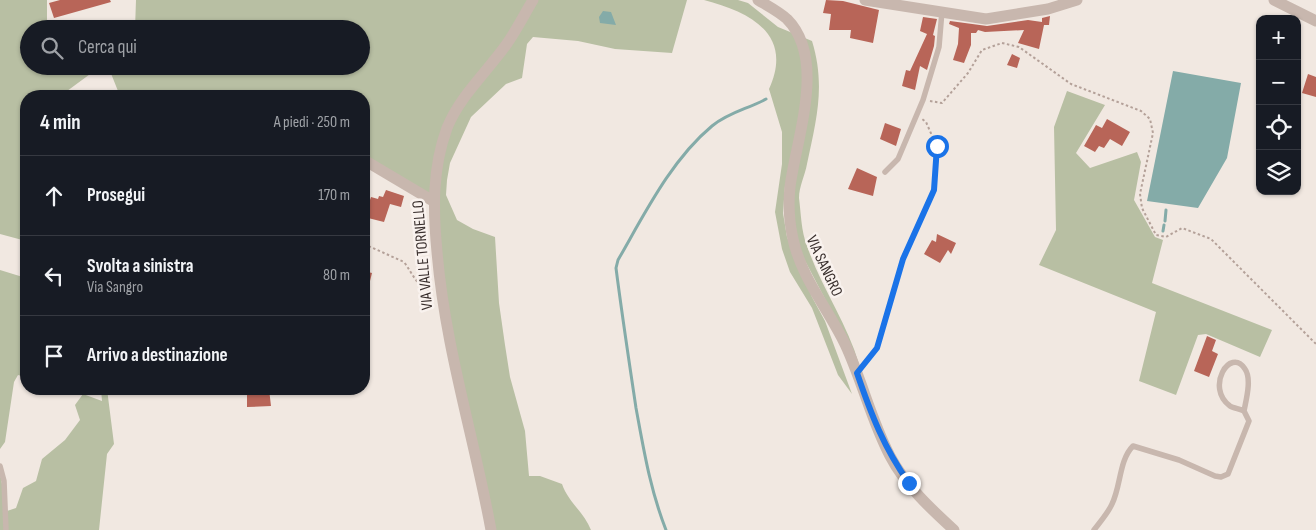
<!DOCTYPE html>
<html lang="it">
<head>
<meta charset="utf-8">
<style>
	:root { --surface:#171b24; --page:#20242c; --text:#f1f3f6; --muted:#9ea1a6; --line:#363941 }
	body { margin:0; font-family:"Sofia Sans Condensed",sans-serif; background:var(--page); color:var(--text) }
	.controls { position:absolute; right:15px; top:15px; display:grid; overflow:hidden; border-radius:10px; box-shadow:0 1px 4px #0004 }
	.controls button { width:45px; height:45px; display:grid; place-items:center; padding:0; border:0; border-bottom:1px solid var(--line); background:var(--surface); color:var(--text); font:25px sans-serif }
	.stop { position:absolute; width:15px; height:15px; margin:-11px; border:4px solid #1a73e8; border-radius:50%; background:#fff }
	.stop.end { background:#1a73e8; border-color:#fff; box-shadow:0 1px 5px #0008 }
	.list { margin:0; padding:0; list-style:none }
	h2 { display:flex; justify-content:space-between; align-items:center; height:65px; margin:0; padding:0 20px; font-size:21px }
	h2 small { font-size:16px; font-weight:400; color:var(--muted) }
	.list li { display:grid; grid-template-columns:32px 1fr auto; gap:15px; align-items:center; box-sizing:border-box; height:80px; padding:0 20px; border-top:1px solid var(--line) }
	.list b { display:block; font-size:19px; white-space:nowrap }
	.list p { margin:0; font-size:16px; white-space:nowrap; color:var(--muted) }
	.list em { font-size:16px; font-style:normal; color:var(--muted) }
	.icon { flex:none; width:28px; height:28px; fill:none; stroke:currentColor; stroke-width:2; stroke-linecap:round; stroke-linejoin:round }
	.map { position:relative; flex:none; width:1316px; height:530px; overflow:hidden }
	.search { position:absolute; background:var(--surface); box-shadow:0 1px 4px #0004; left:20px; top:20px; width:350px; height:55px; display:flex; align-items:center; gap:12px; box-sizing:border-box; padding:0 18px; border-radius:28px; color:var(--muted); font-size:19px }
	.panel { position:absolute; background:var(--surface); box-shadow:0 1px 4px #0004; left:20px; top:90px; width:350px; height:305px; border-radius:20px }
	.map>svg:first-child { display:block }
	.green { fill:#b8bfa3 }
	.water { fill:#84aba8 }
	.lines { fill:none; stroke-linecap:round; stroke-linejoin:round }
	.stream { stroke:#84aba8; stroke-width:3 }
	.building { fill:#b86558 }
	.path { stroke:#b4a199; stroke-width:2; stroke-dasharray:2.5 2.5; stroke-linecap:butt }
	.lane { stroke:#c8b7ae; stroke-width:5.5 }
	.street { stroke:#c8b7ae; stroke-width:11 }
	.route { stroke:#1a73e8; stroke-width:6 }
	.labels { text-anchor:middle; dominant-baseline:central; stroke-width:5; stroke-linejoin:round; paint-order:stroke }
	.street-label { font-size:16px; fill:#382e2c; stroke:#f9f2ee }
</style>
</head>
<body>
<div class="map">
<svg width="1316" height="530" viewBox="0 0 1316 530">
	<rect width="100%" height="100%" fill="#f1e8e1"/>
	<path class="green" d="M0,0H47V29H29V66H101L63,94L66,96H26V241L0,234Z
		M136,0H687L672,53L615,49L578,41L533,37L527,44L522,78L506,84L471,117L450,163L447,180L446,195L457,220L473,229L495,237L499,303L505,345L510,377L525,431L529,476H540L562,484C568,502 584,512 591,530H494L447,320L435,197L364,155V96H120L108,66H361V29H135Z
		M704,0H738L748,3L778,27L812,41C826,86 816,121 807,164C805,175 799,187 799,198C801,213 801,231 807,246C821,287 847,323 859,364L801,253L785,186L783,213L787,237L812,297L825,321L852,394L838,375L812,308L790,272L782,249L775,212L782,164V132L769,89C794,34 750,12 704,0Z
		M1067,91L1105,105L1076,153L1090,168L1137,152L1141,162L1134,200L1155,237L1163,240L1152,283L1272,330L1260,357L1206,334L1198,335L1176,395L1139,381L1156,312L1039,265L1056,230L1054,127Z
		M0,270L26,278V377L18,375L14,382L5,442L0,449Z
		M101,389H107L114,444L107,454L99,530H0V473L7,511L16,508L23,488L36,481L42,459L65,440L80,420L75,405L83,394L102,401Z"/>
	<path class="water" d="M603,11L611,12L616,25L600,23L599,17Z
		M1173,71L1241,83L1227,158L1198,208L1147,201Z"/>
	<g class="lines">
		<path class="stream" d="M1165,221L1166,210
			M1163,231L1164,225
			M666,530C650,489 644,451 636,408C629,361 622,315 616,268L618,260C644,215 671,160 712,126C729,112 748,109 766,99"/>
	</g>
	<path class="building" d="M60,0H110L111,2L54,18L49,3Z
		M826,0L843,1L879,10L873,43L850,38L851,30H829L831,14L823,13Z
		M1050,16L1049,25H1044L1039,49L1018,43L1024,30L985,32L978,30L976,33H971V45L964,63L953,60L958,44L959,28L949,24L950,21L987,26L1028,20L1042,22V18Z
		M923,17L937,19L933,35L935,36L934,46L927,70L920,66L915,90L902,86L906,70L910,71L927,34L920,31Z
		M1012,54L1020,58L1017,68L1007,65Z
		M1308,74L1316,77V97L1302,93Z
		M1107,119L1130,132L1122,146L1110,139L1104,148L1099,146L1095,152L1084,146L1096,125L1102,128Z
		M885,123L901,129L896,146L880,139Z
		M857,168L877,177L873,196L848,189Z
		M386,190L404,196L401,207L390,204L384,222L364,217L371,197L378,199L379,196L383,197Z
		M937,234L956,243L951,254L948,250L940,263L924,254L932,240L936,242Z
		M364,271L372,273L366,297L364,296Z
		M1207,336L1216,340L1212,351L1218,354L1209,377L1194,371Z
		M249,389H269L271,406L247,407V390Z"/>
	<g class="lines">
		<path class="path" d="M930,101L942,103L968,73L982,50L1002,43L1019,47L1071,84L1141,111L1150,119L1153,133L1140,194L1142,208L1156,235L1166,237L1182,228L1211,239L1316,344
			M364,244L404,262C413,274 415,284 430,291
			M865,363L877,348L903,259L934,190L937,147L926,122L922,119"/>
		<path class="lane" d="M885,172L898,159L923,100L939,47L942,11
			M0,466L4,481L6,530
			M1094,530C1100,522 1108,513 1112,504C1121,486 1119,460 1133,446L1179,460L1215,476L1221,477L1228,474L1249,421L1244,411C1240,409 1233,408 1230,406C1205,388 1230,346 1245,369C1252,379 1246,400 1244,411"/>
		<path class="street" d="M758,0C768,6 778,11 787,19C827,59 796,139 790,187C788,205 789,221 793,239C801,277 828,309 845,344C862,380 871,420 890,456C905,485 931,509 954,530
			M865,0L986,19L1048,9L1077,0
			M1274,0L1316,21
			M364,160L433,201
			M491,530C474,437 445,347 437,252C433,210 432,169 447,128C460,96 486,73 506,45C516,31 524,15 533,0"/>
	</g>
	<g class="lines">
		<path class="route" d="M909,483C884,448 871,414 857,373L877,348L903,259L934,190L937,146"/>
	</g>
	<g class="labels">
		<g class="street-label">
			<text transform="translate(423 255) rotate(-95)">VIA VALLE TORNELLO</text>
			<text transform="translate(824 266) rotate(65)">VIA SANGRO</text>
		</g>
	</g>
</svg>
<div class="controls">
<button>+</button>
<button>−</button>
<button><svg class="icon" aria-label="locate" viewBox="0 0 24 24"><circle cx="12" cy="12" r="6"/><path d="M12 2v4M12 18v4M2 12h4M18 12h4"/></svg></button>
<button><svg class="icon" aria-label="layers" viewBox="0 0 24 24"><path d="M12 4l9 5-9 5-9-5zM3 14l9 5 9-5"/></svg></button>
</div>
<div class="stop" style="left:937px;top:146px"></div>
<div class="stop end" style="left:909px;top:483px"></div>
<div class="search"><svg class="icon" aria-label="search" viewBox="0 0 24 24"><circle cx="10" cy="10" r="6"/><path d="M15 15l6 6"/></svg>Cerca qui</div>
<section class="panel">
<h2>4 min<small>A piedi · 250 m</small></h2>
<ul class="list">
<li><svg class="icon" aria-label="ahead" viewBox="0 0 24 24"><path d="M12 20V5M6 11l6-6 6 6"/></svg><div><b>Prosegui</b></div><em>170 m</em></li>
<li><svg class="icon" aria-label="left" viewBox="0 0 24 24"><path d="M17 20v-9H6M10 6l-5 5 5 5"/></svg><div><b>Svolta a sinistra</b><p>Via Sangro</p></div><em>80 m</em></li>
<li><svg class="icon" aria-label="arrive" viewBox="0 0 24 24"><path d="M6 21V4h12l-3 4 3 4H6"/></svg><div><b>Arrivo a destinazione</b></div></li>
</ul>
</section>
</div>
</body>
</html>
